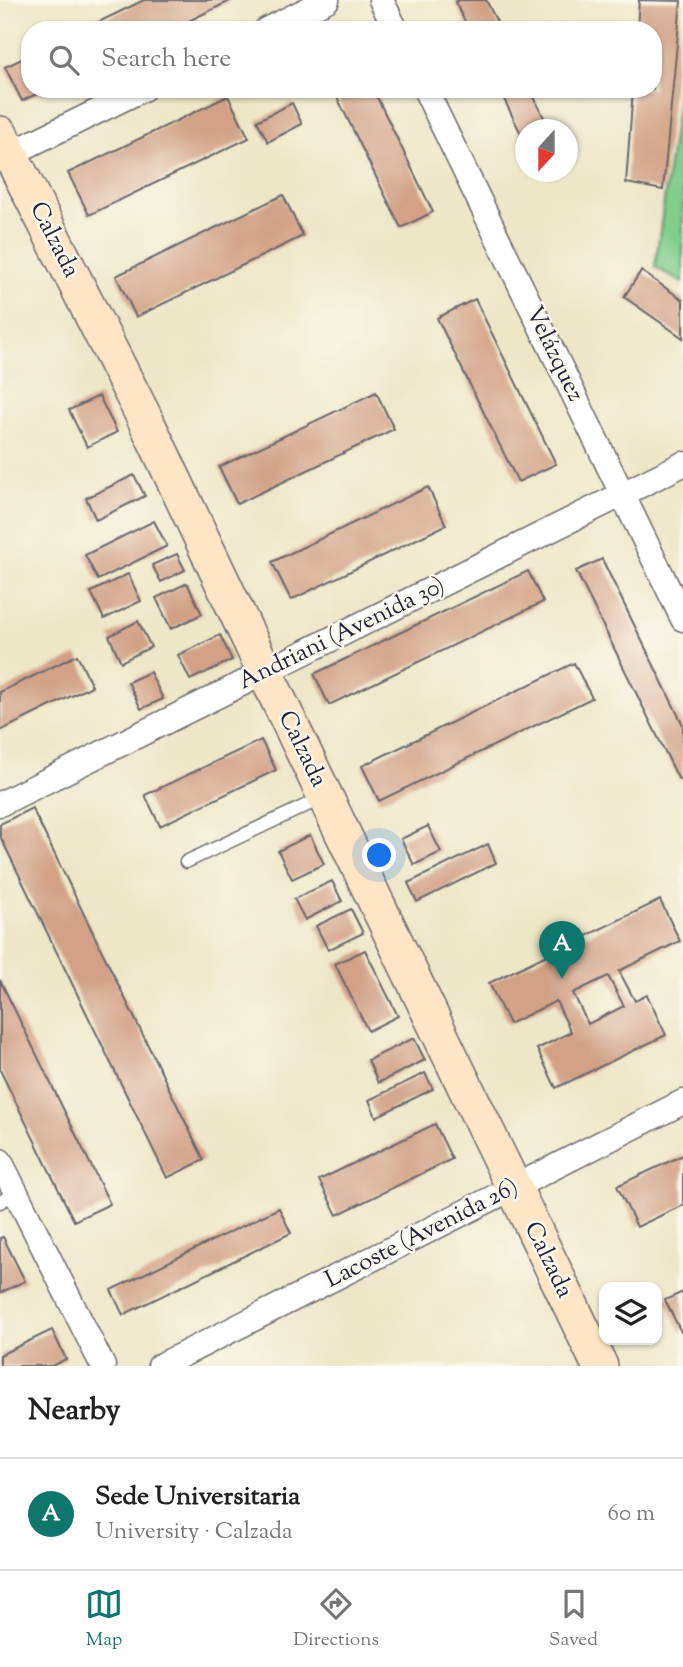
<!DOCTYPE html>
<html lang="en">
<head>
<meta charset="utf-8">
<style>
	:root { --surface:#fff; --page:#f2f2f2; --text:#222; --muted:#767676; --line:#e0e0e0; --accent:#0f766e }
	body { margin:0; font-family:"Sorts Mill Goudy",serif; background:var(--page); color:var(--text) }
	.controls { position:absolute; right:21px; bottom:21px; display:grid; overflow:hidden; border-radius:14px; box-shadow:0 2px 5px #0004 }
	.controls button { width:63px; height:63px; display:grid; place-items:center; padding:0; border:0; border-bottom:2px solid var(--line); background:var(--surface); color:var(--text); font:35px sans-serif }
	.compass { position:absolute; left:515px; top:119px; width:63px; height:63px; border-radius:50%; background:var(--surface); box-shadow:0 2px 5px #0004; rotate:201deg }
	.you { position:absolute; left:380px; top:856px; width:24px; height:24px; margin:-18px; border:5px solid #fff; border-radius:50%; background:#1a73e8; box-shadow:0 0 0 10px #1a73e833 }
	.badge { display:grid; place-items:center; width:46px; height:46px; border-radius:50%; background:var(--accent); color:#fff; font-size:23px; font-weight:700 }
	.pin { position:absolute; translate:-50% -58px; filter:drop-shadow(0 2px 4px #0008) }
	.pin::after { content:''; position:absolute; top:37px; width:24px; height:21px; background:inherit; clip-path:polygon(0 0,100% 0,50% 100%) }
	.list { margin:0; padding:0; list-style:none }
	h2 { display:flex; justify-content:space-between; align-items:center; height:91px; margin:0; padding:0 28px; font-size:30px }
	h2 small { font-size:23px; font-weight:400; color:var(--muted) }
	.list li { display:grid; grid-template-columns:46px 1fr auto; gap:21px; align-items:center; box-sizing:border-box; height:112px; padding:0 28px; border-top:2px solid var(--line) }
	.list b { display:block; font-size:26px; white-space:nowrap }
	.list p { margin:0; font-size:23px; white-space:nowrap; color:var(--muted) }
	.list em { font-size:23px; font-style:normal; color:var(--muted) }
	.icon { flex:none; width:38px; height:38px; fill:none; stroke:currentColor; stroke-width:2; stroke-linecap:round; stroke-linejoin:round }
	.map { position:relative; flex:none; width:683px; height:1366px; overflow:hidden }
	.search { position:absolute; background:var(--surface); box-shadow:0 2px 5px #0004; left:21px; right:21px; top:21px; height:77px; display:flex; align-items:center; gap:18px; box-sizing:border-box; padding:0 24px; border-radius:28px; color:var(--muted); font-size:26px }
	.sheet { height:203px; background:var(--surface) }
	nav { display:flex; justify-content:space-around; align-items:center; box-sizing:border-box; height:98px; border-top:2px solid var(--line); background:var(--surface); font-size:19px; color:var(--muted) }
	nav a { display:grid; justify-items:center; gap:4px }
	nav .on { color:var(--accent) }
	.map>svg:first-child { display:block }
	.green { fill:#82ce8b; stroke:#527863; stroke-width:2 }
	.building { fill:#d2a186; fill-rule:evenodd }
	.lines { fill:none; stroke-linecap:round; stroke-linejoin:round }
	.lane-casing { stroke:#69676c; stroke-width:15 }
	.street-casing { stroke:#69676c; stroke-width:27 }
	.secondary-casing { stroke:#69676c; stroke-width:38 }
	.lane { stroke:#fff; stroke-width:12 }
	.street { stroke:#fff; stroke-width:24 }
	.secondary { stroke:#fde5c5; stroke-width:35 }
	.labels { text-anchor:middle; dominant-baseline:central; stroke-width:5; stroke-linejoin:round; paint-order:stroke }
	.street-label { font-size:24px; fill:#22223b; stroke:#fbf7ec }
</style>
</head>
<body>
<div class="map">
<svg width="683" height="1366" viewBox="0 0 683 1366">
	<rect width="100%" height="100%" fill="#fbf7ec"/>
	<filter id="ink" filterUnits="userSpaceOnUse"><feTurbulence type="fractalNoise" baseFrequency=".0143" numOctaves="2"/><feDisplacementMap in="SourceGraphic" scale="14" xChannelSelector="R" yChannelSelector="G"/><feConvolveMatrix kernelMatrix="1 2 1 2 8 2 1 2 1" color-interpolation-filters="sRGB"/></filter>
	<filter id="wash" filterUnits="userSpaceOnUse"><feTurbulence type="fractalNoise" baseFrequency=".00686" numOctaves="4" result="noise"/><feDisplacementMap in="SourceGraphic" scale="28" xChannelSelector="R" yChannelSelector="G"/><feGaussianBlur stdDeviation="1.57" result="paint"/><feColorMatrix in="noise" values="0 0 0 0 0 0 0 0 0 0 0 0 0 0 0 0 0 1.4 0 .05"/><feComposite in="paint" operator="in"/></filter>
	<g filter="url(#wash)">
		<rect width="100%" height="100%" fill="#ede6c7"/>
		<path class="green" d="M683,62V283L655,267Z"/>
		<g id="blocks">
			<path class="building" d="M144,0H232L170,30H82Z
				M459,0H486L501,30H469L455,2Z
				M639,0L681,1L663,190L626,183L633,89H653V30H637Z
				M30,55V89H47L22,101L5,67Z
				M333,89H373L433,212L401,228Z
				M499,89H530L550,130H526V144Z
				M228,96L249,138L89,215L68,173Z
				M292,103L302,124L268,142L257,121Z
				M283,195L303,236L136,317L116,276Z
				M641,271L683,300V338L624,297Z
				M475,299L556,464L518,482L437,318Z
				M376,392L394,429L237,504L219,467Z
				M99,396L117,432L87,447L69,410Z
				M134,475L145,496L96,520L86,498Z
				M428,487L446,525L291,600L272,562Z
				M154,521L167,546L98,580L85,555Z
				M177,554L185,570L161,582L152,565Z
				M602,559L683,725V778L679,780L576,571Z
				M528,571L543,602L329,705L314,674Z
				M128,574L141,601L104,619L91,592Z
				M187,583L202,614L171,629L156,598Z
				M138,621L151,647L121,662L109,636Z
				M220,635L232,660L190,680L178,655Z
				M77,655L92,686L0,731V692Z
				M574,663L592,698L379,801L362,766Z
				M150,672L163,699L141,709L128,682Z
				M261,740L276,770L160,826L145,795Z
				M32,808L204,1160L167,1178L0,836V824Z
				M428,826L441,852L414,865L401,839Z
				M310,835L324,864L292,879L278,851Z
				M488,844L496,863L417,902L408,883Z
				M332,881L342,901L305,920L294,899Z
				M660,900L680,941L619,971L635,1001L647,995L666,1035L556,1088L537,1049L571,1032L556,1001L509,1024L489,983ZM608,976L624,1006L588,1024L573,993Z
				M351,909L363,933L328,950L316,926Z
				M365,950L398,1016L368,1031L335,964Z
				M0,980L110,1204L74,1221L0,1070Z
				M414,1038L425,1060L378,1083L368,1060Z
				M425,1073L433,1089L376,1117L369,1100Z
				M435,1124L452,1159L337,1215L319,1180Z
				M683,1155V1205L637,1227L617,1186Z
				M279,1208L291,1233L123,1315L111,1290Z
				M3,1237L25,1281L0,1293V1238Z
				M683,1292V1331L681,1332L665,1300Z
				M52,1330L66,1359L52,1366H0V1355Z"/>
		</g>
	</g>
	<g filter="url(#ink)">
		<use href="#blocks" fill-opacity="0" stroke="#69676c" stroke-width="2"/>
		<g class="lines">
			<g class="lane-casing">
				<path id="lane" d="M186,862L322,798
					M0,1202L16,1193"/>
			</g>
			<g class="street-casing">
				<path id="street" d="M381,0L396,30
					M266,30L327,0
					M425,89L683,619
					M0,159L143,89
					M0,804L683,464
					M0,1161L103,1366
					M160,1366L683,1102"/>
			</g>
			<g class="secondary-casing">
				<path id="secondary" d="M0,134L146,421L265,672L600,1366"/>
			</g>
			<use href="#lane" class="lane"/>
			<use href="#street" class="street"/>
			<use href="#secondary" class="secondary"/>
		</g>
	</g>
	<g class="labels">
		<g class="street-label">
			<text transform="translate(54 240) rotate(63)">Calzada</text>
			<text transform="translate(554 354) rotate(64)">Velázquez</text>
			<text transform="translate(342 634) rotate(-26)">Andriani (Avenida 30)</text>
			<text transform="translate(302 749) rotate(64)">Calzada</text>
			<text transform="translate(422 1234) rotate(-27)">Lacoste (Avenida 26)</text>
			<text transform="translate(548 1260) rotate(64)">Calzada</text>
		</g>
	</g>
</svg>
<div class="controls">
<button><svg class="icon" aria-label="layers" viewBox="0 0 24 24"><path d="M12 4l9 5-9 5-9-5zM3 14l9 5 9-5"/></svg></button>
</div>
<svg class="compass" viewBox="-18 -18 36 36"><path d="M0-13l5 13h-10z" fill="#e53935"/><path d="M0 13l5-13h-10z" fill="#767676"/></svg>
<div class="you"></div>
<div class="pin badge" style="left:562px;top:979px">A</div>
<div class="search"><svg class="icon" aria-label="search" viewBox="0 0 24 24"><circle cx="10" cy="10" r="6"/><path d="M15 15l6 6"/></svg>Search here</div>
</div>
<section class="sheet">
<h2>Nearby<small></small></h2>
<ul class="list">
<li><span class="badge">A</span><div><b>Sede Universitaria</b><p>University · Calzada</p></div><em>60 m</em></li>
</ul>
</section>
<nav>
<a class="on"><svg class="icon" aria-label="map" viewBox="0 0 24 24"><path d="M3 6l6-2 6 2 6-2v14l-6 2-6-2-6 2zM9 4v14M15 6v14"/></svg>Map</a>
<a><svg class="icon" aria-label="directions" viewBox="0 0 24 24"><path d="M12 3l9 9-9 9-9-9zM9 14v-3h6M13 9l2 2-2 2"/></svg>Directions</a>
<a><svg class="icon" aria-label="saved" viewBox="0 0 24 24"><path d="M7 4h10v16l-5-4-5 4z"/></svg>Saved</a>
</nav>
</body>
</html>
